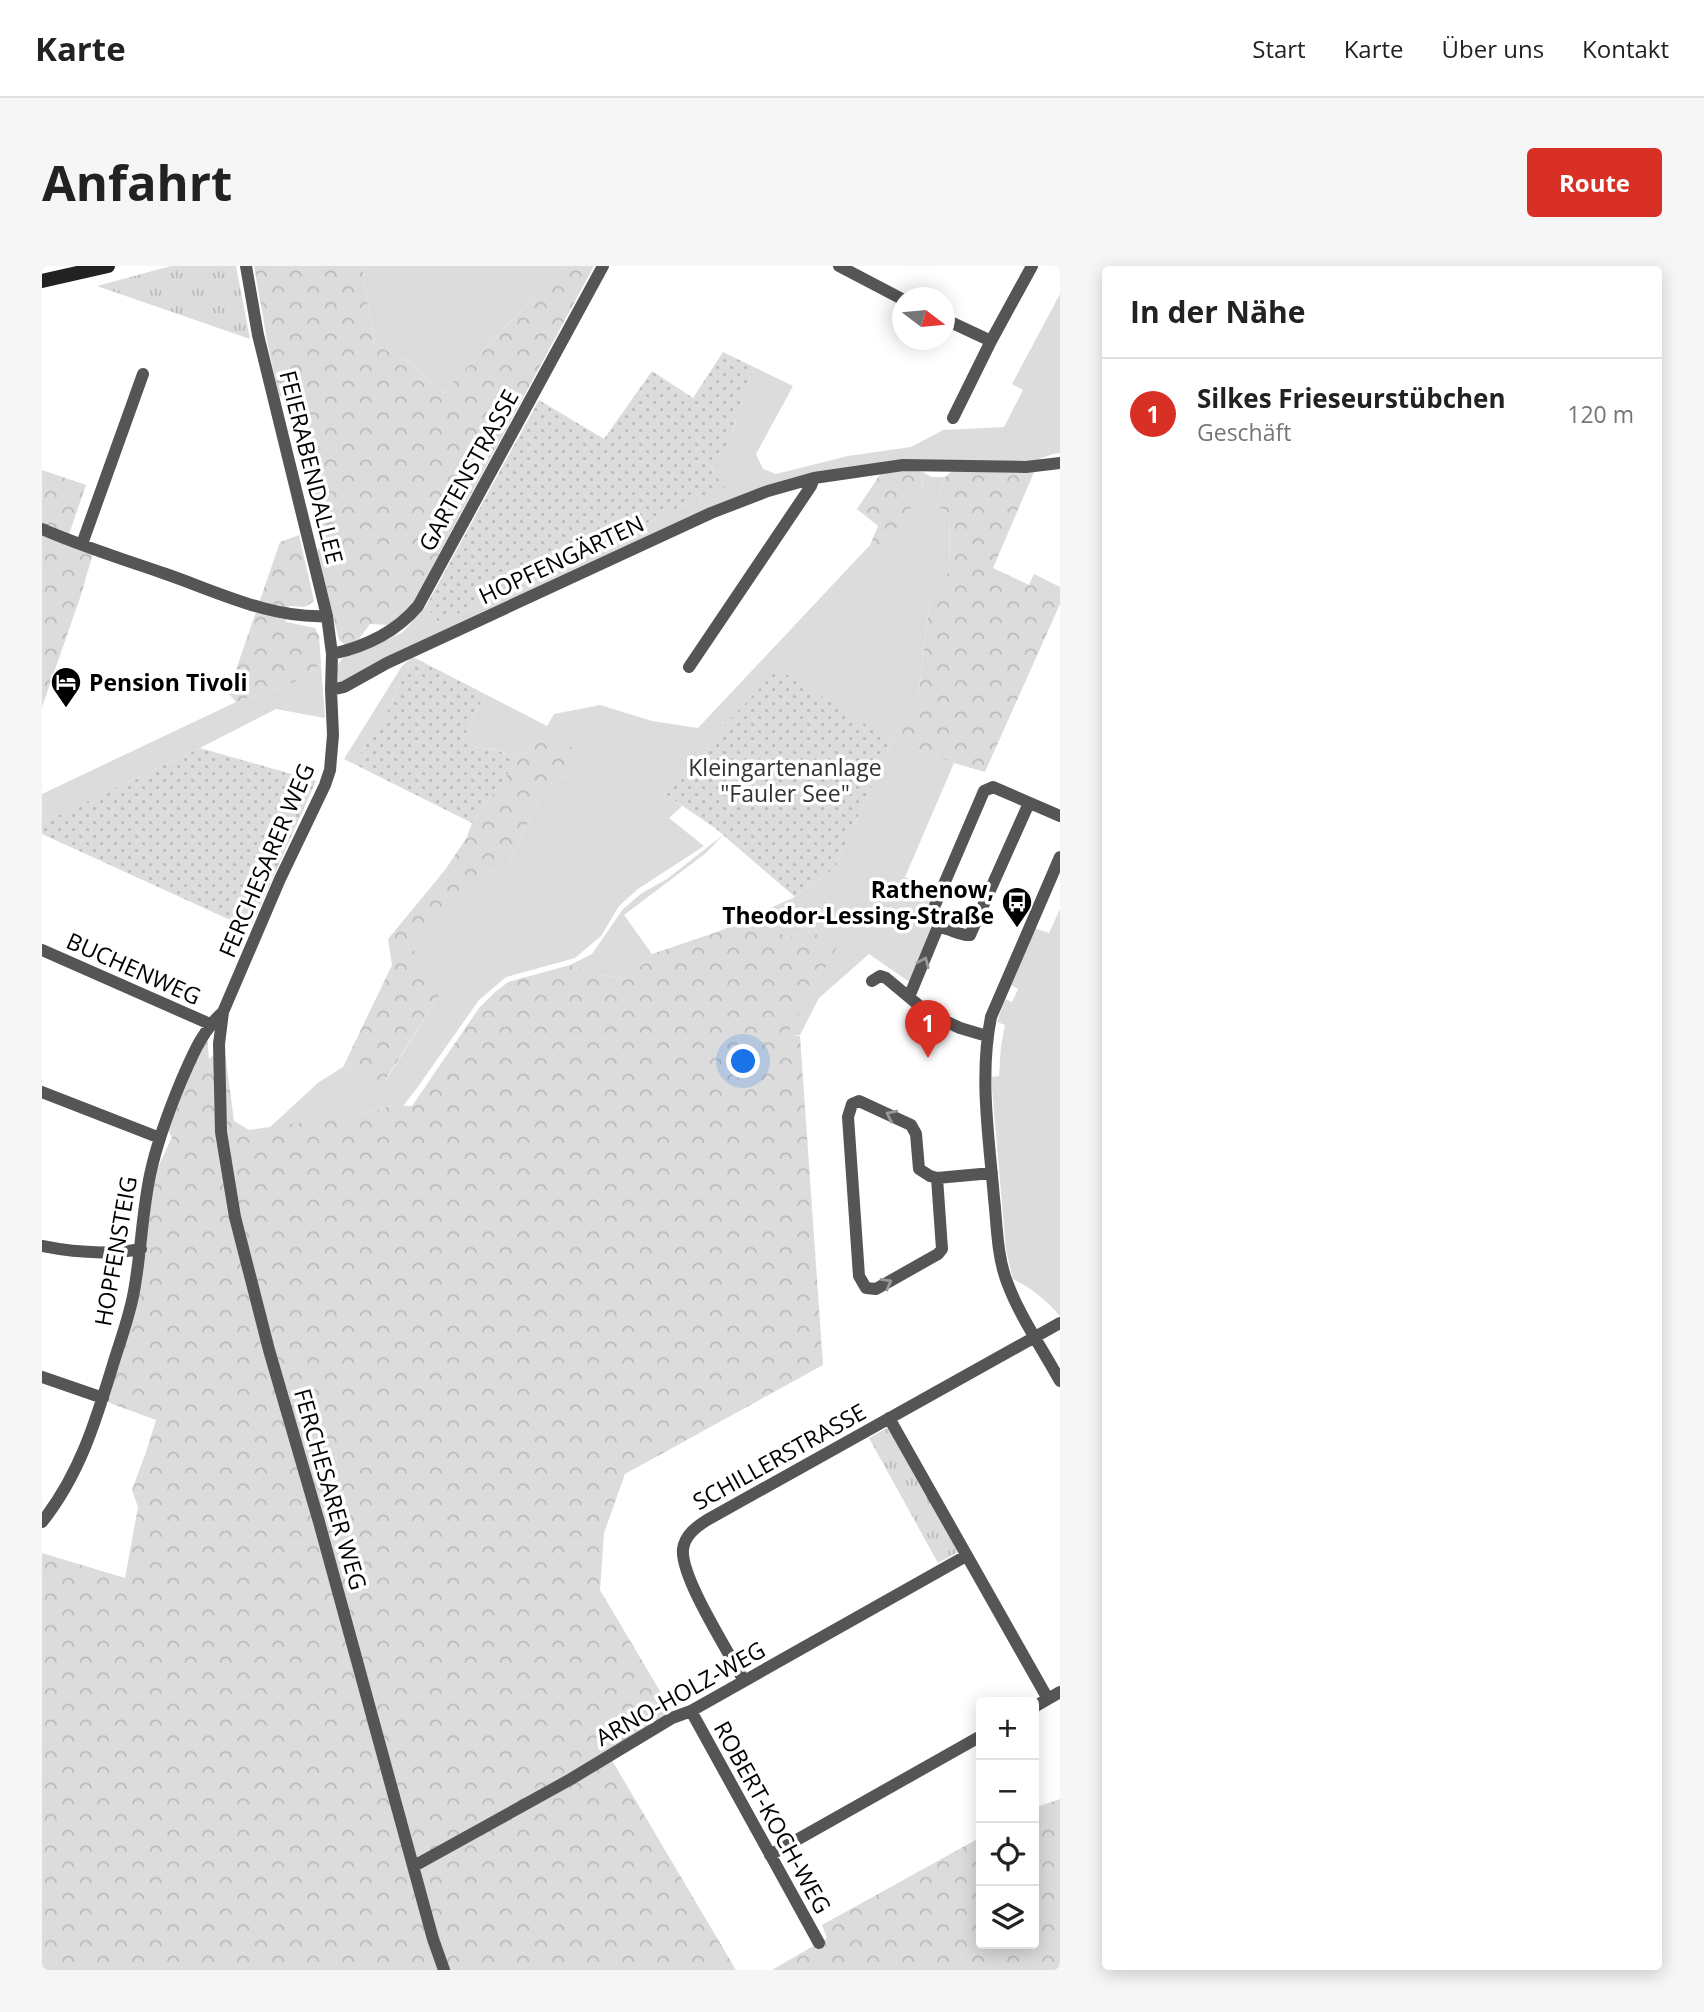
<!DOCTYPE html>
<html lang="de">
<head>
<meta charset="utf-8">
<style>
	:root { --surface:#fff; --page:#f6f6f6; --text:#222; --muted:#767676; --line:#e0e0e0; --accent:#d93025 }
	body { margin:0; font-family:"Open Sans",sans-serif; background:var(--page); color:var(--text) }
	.controls { position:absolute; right:21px; bottom:21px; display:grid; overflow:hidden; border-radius:7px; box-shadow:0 4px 18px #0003 }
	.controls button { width:63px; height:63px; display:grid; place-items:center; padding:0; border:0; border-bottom:2px solid var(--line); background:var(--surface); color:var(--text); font:35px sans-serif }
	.compass { position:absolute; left:850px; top:21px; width:63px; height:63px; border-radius:50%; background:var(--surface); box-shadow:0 4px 18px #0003; rotate:106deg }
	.you { position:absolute; left:702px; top:796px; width:24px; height:24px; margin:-18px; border:5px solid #fff; border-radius:50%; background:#1a73e8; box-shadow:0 0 0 10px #1a73e833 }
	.badge { display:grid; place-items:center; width:46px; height:46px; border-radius:50%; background:var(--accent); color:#fff; font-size:23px; font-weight:700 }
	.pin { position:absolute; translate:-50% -58px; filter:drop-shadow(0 2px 4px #0008) }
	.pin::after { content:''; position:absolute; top:37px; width:24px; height:21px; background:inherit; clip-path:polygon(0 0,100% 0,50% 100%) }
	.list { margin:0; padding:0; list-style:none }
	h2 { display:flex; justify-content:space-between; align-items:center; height:91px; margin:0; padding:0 28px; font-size:30px }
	h2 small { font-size:23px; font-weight:400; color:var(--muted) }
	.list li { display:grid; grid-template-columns:46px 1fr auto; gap:21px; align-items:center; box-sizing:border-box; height:112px; padding:0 28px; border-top:2px solid var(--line) }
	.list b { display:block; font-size:26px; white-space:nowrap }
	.list p { margin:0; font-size:23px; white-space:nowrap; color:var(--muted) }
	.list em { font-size:23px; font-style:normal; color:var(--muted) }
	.icon { flex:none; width:38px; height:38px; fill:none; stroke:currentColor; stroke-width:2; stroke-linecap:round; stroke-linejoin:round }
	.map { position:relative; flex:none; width:1018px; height:1704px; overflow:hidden; border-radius:7px }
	header { display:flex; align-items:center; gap:42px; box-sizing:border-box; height:98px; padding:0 35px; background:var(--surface); border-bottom:2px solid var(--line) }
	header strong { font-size:33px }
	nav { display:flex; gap:38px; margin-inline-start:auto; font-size:24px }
	.intro { display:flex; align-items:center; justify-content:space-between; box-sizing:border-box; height:168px; padding:0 42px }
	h1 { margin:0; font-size:49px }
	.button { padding:18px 32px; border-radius:7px; background:var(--accent); color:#fff; font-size:24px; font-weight:700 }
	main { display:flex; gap:42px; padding:0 42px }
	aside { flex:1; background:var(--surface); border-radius:7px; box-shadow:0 4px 18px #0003 }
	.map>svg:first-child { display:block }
	.grass { fill:#dcdcdc }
	.forest { fill:url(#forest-crowns) }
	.park { fill:url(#park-tufts) }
	.garden { fill:url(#garden-dots) }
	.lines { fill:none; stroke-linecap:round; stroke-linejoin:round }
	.street { stroke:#555; stroke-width:12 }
	.secondary { stroke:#222; stroke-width:14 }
	.oneway { stroke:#999 }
	.labels { text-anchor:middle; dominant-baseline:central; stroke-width:7; stroke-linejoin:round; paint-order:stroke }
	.street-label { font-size:23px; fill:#000; stroke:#fff }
	.poi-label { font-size:23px; font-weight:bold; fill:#000; stroke:#fff; text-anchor:start }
	.park-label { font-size:23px; fill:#333; stroke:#fff }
</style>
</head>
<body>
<header>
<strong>Karte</strong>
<nav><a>Start</a><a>Karte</a><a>Über uns</a><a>Kontakt</a></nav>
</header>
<div class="intro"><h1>Anfahrt</h1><a class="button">Route</a></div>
<main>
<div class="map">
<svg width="1018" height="1704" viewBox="0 0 1018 1704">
	<defs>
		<pattern id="forest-crowns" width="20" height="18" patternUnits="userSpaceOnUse" patternTransform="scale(1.75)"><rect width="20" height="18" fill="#dcdcdc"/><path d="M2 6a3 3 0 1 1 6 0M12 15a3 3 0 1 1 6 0" fill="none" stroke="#bbb"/></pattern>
		<pattern id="park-tufts" width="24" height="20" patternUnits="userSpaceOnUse" patternTransform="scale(1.75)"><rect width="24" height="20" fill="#dcdcdc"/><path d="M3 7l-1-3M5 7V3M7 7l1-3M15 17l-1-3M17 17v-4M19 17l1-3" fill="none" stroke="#bbb"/></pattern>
		<pattern id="garden-dots" width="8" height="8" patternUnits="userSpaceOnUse" patternTransform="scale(1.75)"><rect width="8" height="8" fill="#dcdcdc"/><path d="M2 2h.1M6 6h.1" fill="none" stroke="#bbb" stroke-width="1.8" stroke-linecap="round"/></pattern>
	</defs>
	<rect width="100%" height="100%" fill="#fff"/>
	<path class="grass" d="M320,0H521L401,127L365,94L332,78Z
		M1018,28V187L1011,188L987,197L863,194L727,223L294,419V402L302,390L347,373L361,366L384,340L397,357L647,237L682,222L670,205L682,190L712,101L751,120L714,188L721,203L734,208L806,190L869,181L901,164L962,161L981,124L970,118Z
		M881,206L889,211H903L892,239L907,247L908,304L888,334L876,433L843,471L736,404L620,526L640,540L627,552L662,580L596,623L577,640L559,670L533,692L464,711L437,734L375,822L361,840L351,839L322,848L227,862L277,816L301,801L330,815L344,814L398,728L365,682L384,654L433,624L447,606L464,602L504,520L530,508L533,482L498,475L477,492L448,482L437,483L421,473L443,428L505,460L512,448L558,439L610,455L656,462L828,279L839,287L880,225Z
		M371,391L346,444L312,498L302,493L360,400Z
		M279,398L283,452L234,443L158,482L0,557V528L194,436L253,416Z
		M850,475L912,497L863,611L892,625L881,650L890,665L869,717L827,688L777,732L758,769L744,771L769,665L746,672L712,649L753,631L793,602Z
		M681,569L664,587L582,649L610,688L587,713L557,709L528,699L550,688L581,643L600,627L625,613Z
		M1018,643V1050C1004,1034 990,1022 971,1013L964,984L949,811L957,810L959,780L963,759L955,756L963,733L970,736L976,723L969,719L992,662L1007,667Z"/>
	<path class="forest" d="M212,0H320L332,78L365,94L401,127L521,0H552L368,342L346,359L328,358L316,374L303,379L297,374L275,284L279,281L276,255L245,133L237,130L226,80Z
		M864,202L881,206L880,225L839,288L828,279L836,260L815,243L841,204Z
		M0,204L44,219L24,277L51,287L39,329L0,441Z
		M911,204H993L951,302L987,319L992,308L1018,321V338L943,506L912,497L850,475L843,471L876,433L888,334L908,304L907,247L892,239L903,211Z
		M257,269L272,335L263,341L247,340L244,356L273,362L277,370L279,398L253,416L194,436L186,427L238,276Z
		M498,475L534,482L530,508L504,520L464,602L447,606L433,624L385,654L366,681L383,693L398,728L344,813L348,830L335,833L330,815L301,801L350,699L346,673L403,604L425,571L430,557L477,492Z
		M712,649L746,672L769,665L795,681L744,770H758L781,1099L583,1208L562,1267L558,1324L631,1447L565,1486L694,1704H0V1287L83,1312L96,1241L90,1224L104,1186L114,1154L65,1136L112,910L130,871L125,863L165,768L167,793L182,779L192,855L207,864L322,848L351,839L370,840L437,742L452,727L466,716L528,699L557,709L587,713L610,688L678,665Z
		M1018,1533V1704H730L785,1672L780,1659L939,1571V1678H992V1542Z"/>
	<path class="park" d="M129,0H194L208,73L55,20Z
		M847,1161L916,1286L896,1297L827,1172Z"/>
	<path class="garden" d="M681,86L712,101L682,190L670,205L683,222L647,237L397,357L384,340L497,134L562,173L610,105L651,132Z
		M371,391L443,428L421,473L437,483L447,482L477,492L430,557L312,498L346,444Z
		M736,403L850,475L793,602L753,631L673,562L620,526Z
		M158,482L274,515L208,663L0,568V557Z"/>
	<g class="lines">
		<path class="street" d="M204,0L216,69L285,350L290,388L289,424L291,469L288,504L283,519L238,613L181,746L177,778L179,866L193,951L227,1084L277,1256L391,1673L402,1704
			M797,0L860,33
			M902,53L949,75
			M911,152L949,75L990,0
			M0,263C39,280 80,293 121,307C174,325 228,353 285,350
			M40,278L101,108
			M290,388C322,381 354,366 376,340L561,0
			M647,401L769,220L772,212
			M289,424L302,421L345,397L669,247L726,225L772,212L861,199L984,201L1018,197
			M1018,591L949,751C937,810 947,872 952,932C955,959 955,990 965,1016C978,1051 1000,1082 1018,1115
			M896,661C908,662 918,670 928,669L987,537
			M0,684L168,758
			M830,715L838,710L844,712L886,747L918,762L945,770
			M867,731L896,661L890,646L942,525L951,521L1018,550
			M0,826L118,872
			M895,912L900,983L896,988L834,1023L824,1022L817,1010L806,851L810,838L817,835L869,859L874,868L877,903L888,910L895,912L950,907
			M0,980C34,987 65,989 99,983
			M0,1111L61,1132
			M847,1152L1006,1433
			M0,1256C39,1207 55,1151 73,1092C80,1070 88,1048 92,1025C99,987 100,947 108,909C115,876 127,844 140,813C151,788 160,765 181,746
			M702,1415C687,1386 638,1311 641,1283C643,1269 654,1261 665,1254L1018,1057
			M992,1441L1018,1426
			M649,1445L777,1677
			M728,1589L939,1470
			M372,1600L529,1513L630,1452L649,1445L924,1290"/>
		<path class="secondary" d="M0,15L66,0"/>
	</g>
	<defs><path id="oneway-chevron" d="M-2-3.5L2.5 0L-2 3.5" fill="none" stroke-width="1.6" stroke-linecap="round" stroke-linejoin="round" transform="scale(1.75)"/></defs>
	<g class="oneway">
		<use href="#oneway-chevron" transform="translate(882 696) rotate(-67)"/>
		<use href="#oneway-chevron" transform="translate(849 849) rotate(-154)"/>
		<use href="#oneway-chevron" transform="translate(845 1017) rotate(-29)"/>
	</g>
	<defs>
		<g id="hotel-pin" transform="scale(1.575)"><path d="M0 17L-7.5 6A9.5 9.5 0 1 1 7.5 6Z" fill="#000" stroke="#fff"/><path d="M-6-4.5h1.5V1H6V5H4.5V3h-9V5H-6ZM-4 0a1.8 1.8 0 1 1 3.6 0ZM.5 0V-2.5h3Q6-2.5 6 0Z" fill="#fff"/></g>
		<g id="bus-pin" transform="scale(1.575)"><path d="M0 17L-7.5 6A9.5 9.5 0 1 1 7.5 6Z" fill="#000" stroke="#fff"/><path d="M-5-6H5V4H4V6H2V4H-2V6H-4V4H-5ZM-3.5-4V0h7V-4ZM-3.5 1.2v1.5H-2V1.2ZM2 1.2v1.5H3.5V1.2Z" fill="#fff"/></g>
	</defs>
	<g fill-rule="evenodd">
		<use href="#hotel-pin" x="24" y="416"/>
		<use href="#bus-pin" x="975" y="636"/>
	</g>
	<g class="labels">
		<g class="street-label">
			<text transform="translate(270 201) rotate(76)">FEIERABENDALLEE</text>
			<text transform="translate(426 204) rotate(-61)">GARTENSTRASSE</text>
			<text transform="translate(519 293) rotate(-25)">HOPFENGÄRTEN</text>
			<text transform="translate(224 594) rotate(-67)">FERCHESARER WEG</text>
			<text transform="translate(92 702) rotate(24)">BUCHENWEG</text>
			<text transform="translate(73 985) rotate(-80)">HOPFENSTEIG</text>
			<text transform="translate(737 1190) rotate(-29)">SCHILLERSTRASSE</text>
			<text transform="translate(289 1223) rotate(74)">FERCHESARER WEG</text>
			<text transform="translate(638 1427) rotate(-29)">ARNO-HOLZ-WEG</text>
			<text transform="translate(731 1551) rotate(61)">ROBERT-KOCH-WEG</text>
		</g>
		<g class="poi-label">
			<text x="47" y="416">Pension Tivoli</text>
			<text x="952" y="623" text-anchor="end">Rathenow,<tspan x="952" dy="26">Theodor-Lessing-Straße</tspan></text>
		</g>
		<g class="park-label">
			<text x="743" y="501">Kleingartenanlage<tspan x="743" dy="26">"Fauler See"</tspan></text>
		</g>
	</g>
</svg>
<div class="controls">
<button>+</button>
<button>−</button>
<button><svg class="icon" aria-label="locate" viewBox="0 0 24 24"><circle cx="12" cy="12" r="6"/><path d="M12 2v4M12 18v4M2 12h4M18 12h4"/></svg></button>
<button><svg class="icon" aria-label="layers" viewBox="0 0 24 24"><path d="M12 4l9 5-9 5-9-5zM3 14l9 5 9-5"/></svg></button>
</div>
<svg class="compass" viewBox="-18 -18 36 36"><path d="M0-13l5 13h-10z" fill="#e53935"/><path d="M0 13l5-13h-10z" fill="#767676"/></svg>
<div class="you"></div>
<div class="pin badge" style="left:886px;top:792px">1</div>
</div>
<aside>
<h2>In der Nähe<small></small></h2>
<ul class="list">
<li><span class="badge">1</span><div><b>Silkes Frieseurstübchen</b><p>Geschäft</p></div><em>120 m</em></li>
</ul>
</aside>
</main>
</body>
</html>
